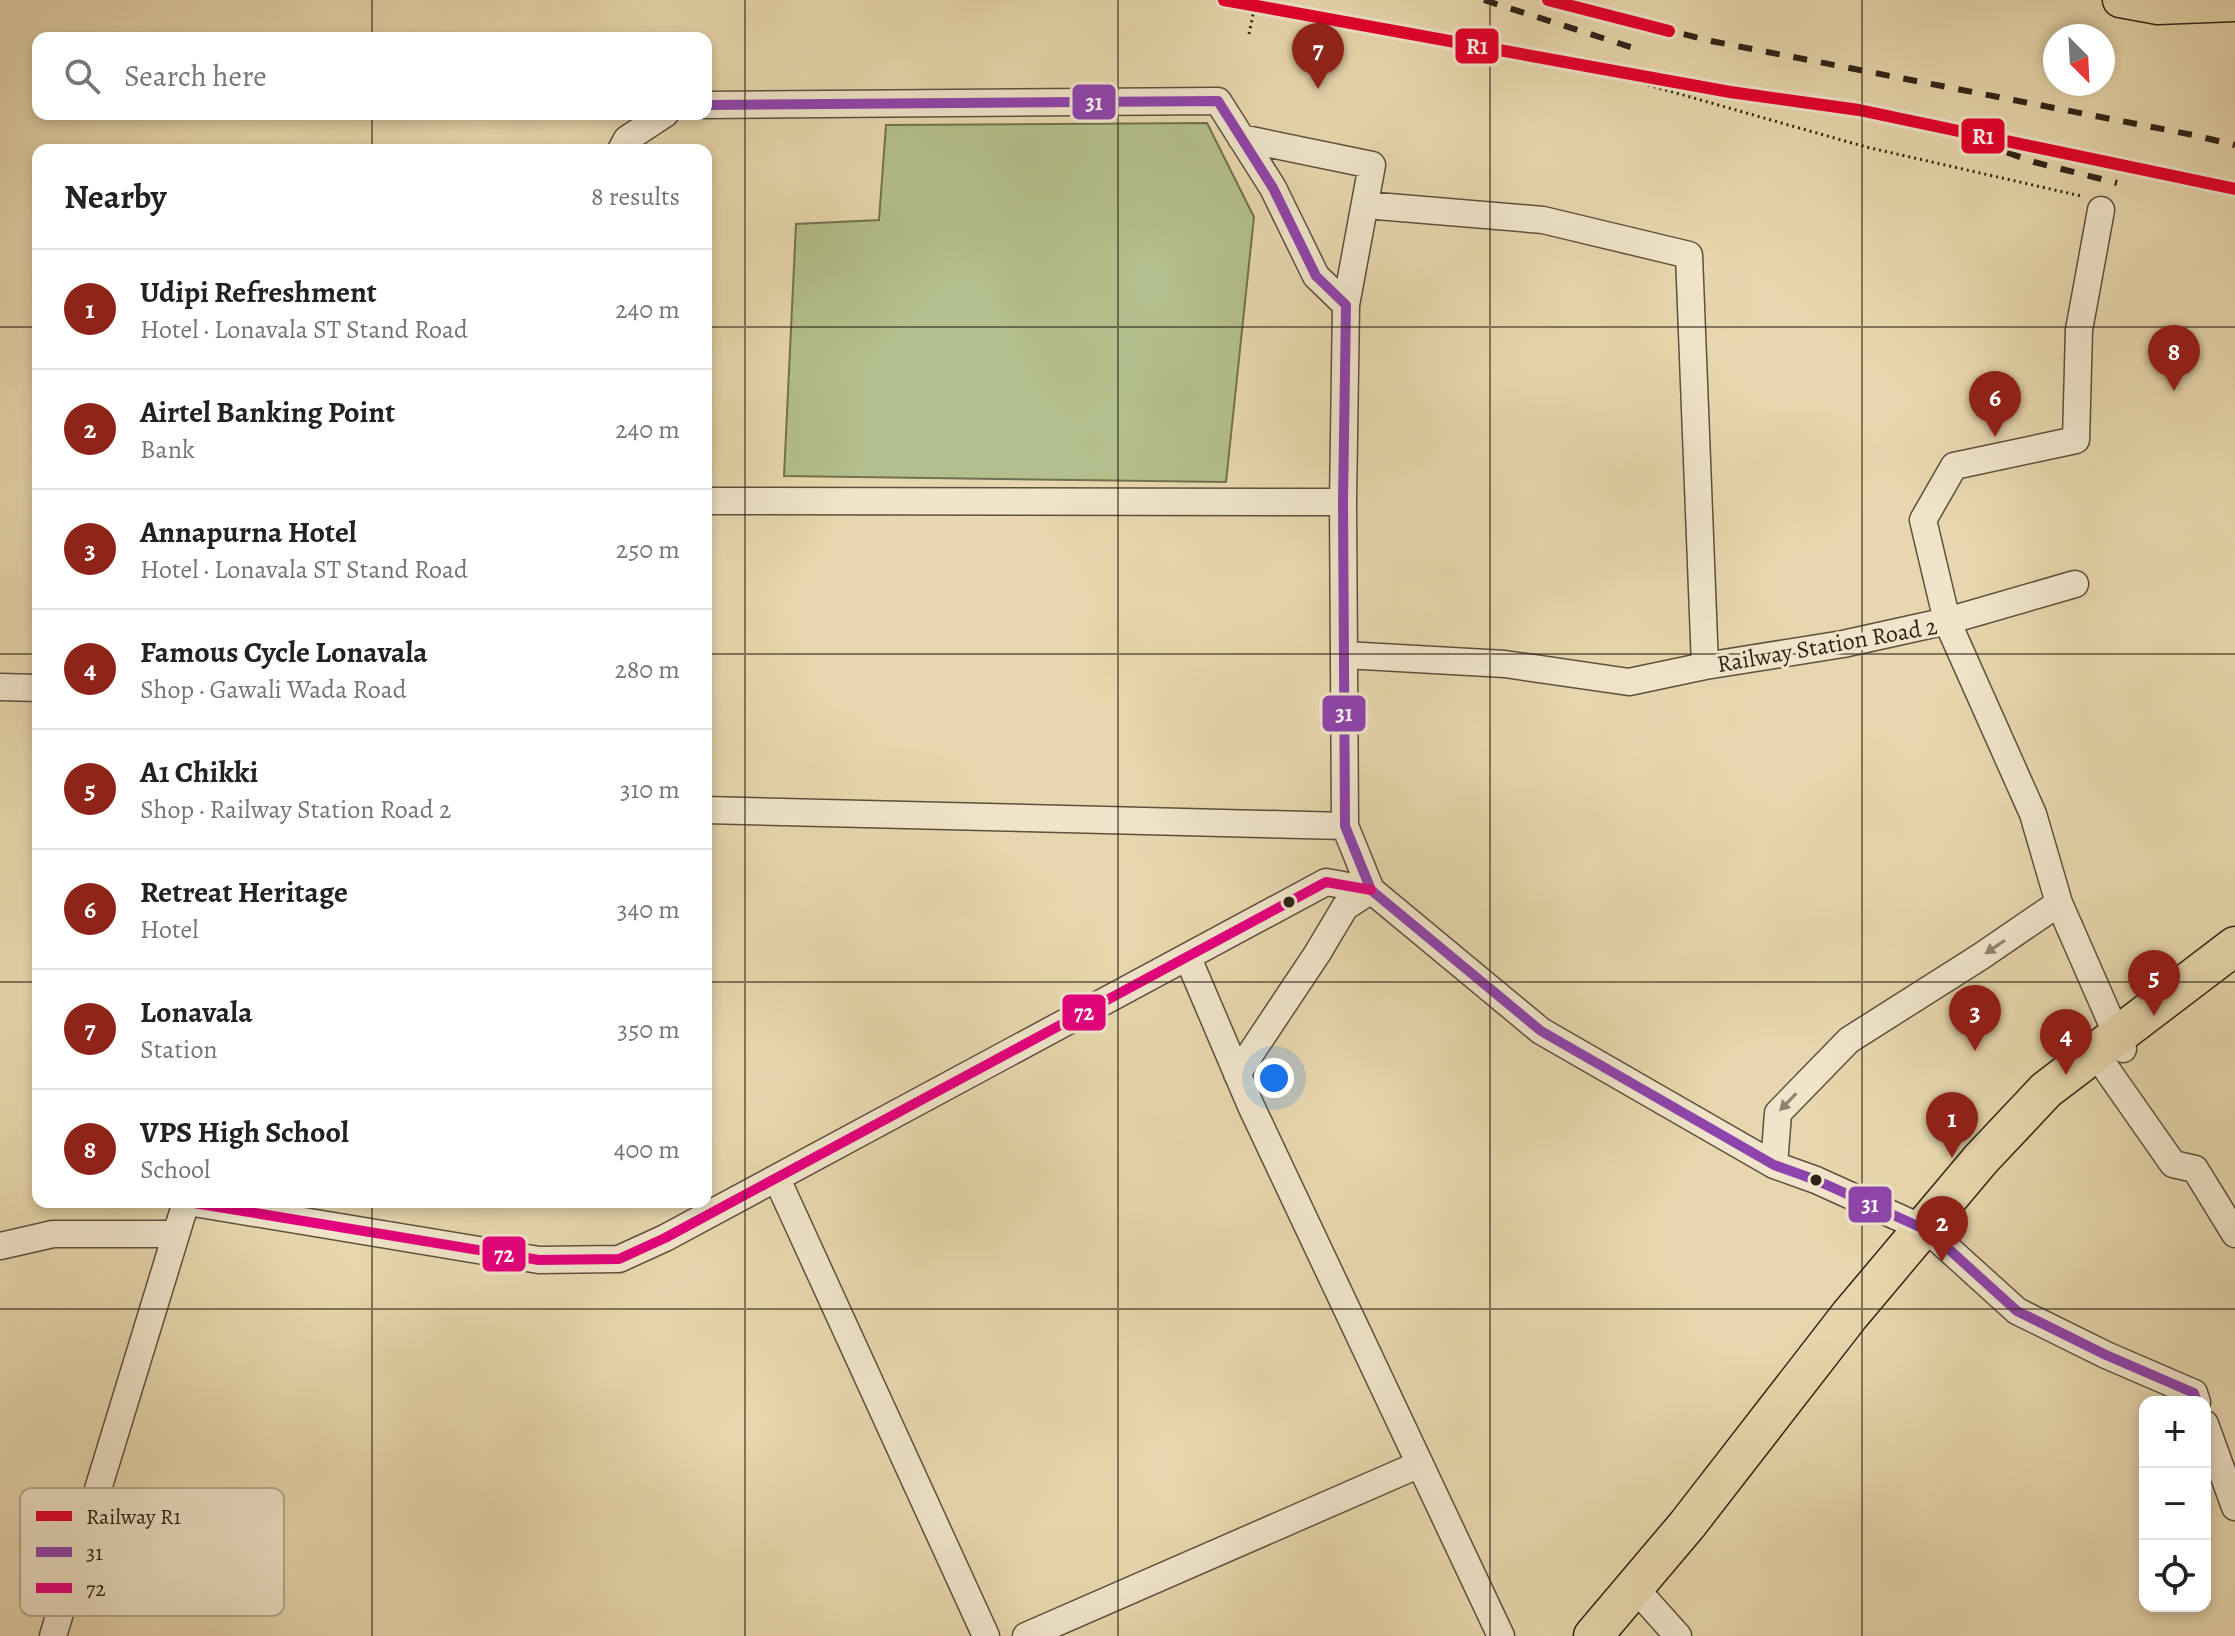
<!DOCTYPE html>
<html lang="en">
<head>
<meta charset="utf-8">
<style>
	:root { --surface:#fff; --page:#f6f6f6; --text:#222; --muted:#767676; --line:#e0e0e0; --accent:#8f2418 }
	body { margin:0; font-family:Alegreya,serif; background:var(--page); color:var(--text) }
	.controls { position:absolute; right:24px; bottom:24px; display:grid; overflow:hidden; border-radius:16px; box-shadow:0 4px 12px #0003 }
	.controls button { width:72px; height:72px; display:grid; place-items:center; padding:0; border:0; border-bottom:2px solid var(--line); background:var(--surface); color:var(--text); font:40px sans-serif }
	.compass { position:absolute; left:2043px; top:24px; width:72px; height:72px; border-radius:50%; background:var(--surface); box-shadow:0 4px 12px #0003; rotate:156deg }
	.you { position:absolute; left:1274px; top:1078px; width:28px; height:28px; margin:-20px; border:6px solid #fff; border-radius:50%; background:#1a73e8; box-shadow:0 0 0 12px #1a73e833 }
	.badge { display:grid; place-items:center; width:52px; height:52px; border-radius:50%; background:var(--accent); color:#fff; font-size:26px; font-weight:700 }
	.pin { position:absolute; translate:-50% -66px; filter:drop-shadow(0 2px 4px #0008) }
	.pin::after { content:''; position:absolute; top:42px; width:28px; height:24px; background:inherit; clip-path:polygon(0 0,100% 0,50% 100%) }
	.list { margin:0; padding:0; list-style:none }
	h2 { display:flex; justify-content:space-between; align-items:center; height:104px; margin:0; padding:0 32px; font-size:34px }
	h2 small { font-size:26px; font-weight:400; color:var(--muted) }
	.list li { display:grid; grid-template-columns:52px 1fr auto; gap:24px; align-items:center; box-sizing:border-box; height:120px; padding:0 32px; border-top:2px solid var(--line) }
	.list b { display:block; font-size:30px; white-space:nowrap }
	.list p { margin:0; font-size:26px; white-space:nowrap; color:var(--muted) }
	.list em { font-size:26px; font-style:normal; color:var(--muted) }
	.icon { flex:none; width:44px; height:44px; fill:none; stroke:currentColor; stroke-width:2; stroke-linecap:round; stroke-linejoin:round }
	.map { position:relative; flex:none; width:2235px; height:1636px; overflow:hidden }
	.search { position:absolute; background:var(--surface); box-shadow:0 4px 12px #0003; left:32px; top:32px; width:680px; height:88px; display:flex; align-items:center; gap:20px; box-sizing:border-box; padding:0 28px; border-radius:16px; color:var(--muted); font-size:30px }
	.panel { position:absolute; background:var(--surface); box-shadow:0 4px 12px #0003; left:32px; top:144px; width:680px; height:1064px; border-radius:16px }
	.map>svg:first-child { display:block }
	.green { fill:#b3bf8c; stroke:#717152; stroke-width:2 }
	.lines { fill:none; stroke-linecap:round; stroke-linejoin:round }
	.minor-casing { stroke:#5d503d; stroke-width:29 }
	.major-casing { stroke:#2f2317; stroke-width:37 }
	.highway-casing { stroke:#2f2317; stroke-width:41 }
	.path { stroke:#2f2317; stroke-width:3; stroke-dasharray:2 4; stroke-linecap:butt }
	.minor { stroke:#f0e5ca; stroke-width:26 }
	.major { stroke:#e8d7ae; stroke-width:34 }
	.highway { stroke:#e8d7ae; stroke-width:38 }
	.rail { stroke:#2f2317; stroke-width:6; stroke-dasharray:14 14; stroke-linecap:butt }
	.bus-1-casing { stroke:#f0e5ca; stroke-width:16 }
	.bus-2-casing { stroke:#f0e5ca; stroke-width:16 }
	.bus-1 { stroke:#8e44ad; stroke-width:10 }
	.bus-2 { stroke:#e5007d; stroke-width:10 }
	.rail-1-casing { stroke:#f0e5ca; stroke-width:18 }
	.rail-1 { stroke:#e4002b; stroke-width:12 }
	.oneway { fill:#908470 }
	.grid { fill:none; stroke:#2f2317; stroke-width:2; stroke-opacity:0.55 }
	.bus-dot { fill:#2f2317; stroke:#f0e5ca; stroke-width:3 }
	.labels { text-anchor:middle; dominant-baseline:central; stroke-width:6; stroke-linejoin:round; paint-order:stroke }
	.street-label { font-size:24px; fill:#2f2317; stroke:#f0e5ca }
	.key { fill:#f0e5ca; stroke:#b6ab94; stroke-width:2 }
	.key-label { font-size:22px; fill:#2f2317 }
	.line-badge { stroke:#f0e5ca; stroke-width:3 }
	.badge-label { font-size:22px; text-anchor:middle; font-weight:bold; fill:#fff }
</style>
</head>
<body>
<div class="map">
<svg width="2235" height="1636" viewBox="0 0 2235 1636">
	<rect width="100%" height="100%" fill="#e8d7ae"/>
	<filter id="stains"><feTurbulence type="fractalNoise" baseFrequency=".0025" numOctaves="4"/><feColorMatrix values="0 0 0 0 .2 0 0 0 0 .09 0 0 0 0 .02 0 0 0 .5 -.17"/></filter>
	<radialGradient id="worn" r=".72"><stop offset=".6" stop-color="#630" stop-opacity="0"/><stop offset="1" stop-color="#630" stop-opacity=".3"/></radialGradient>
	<path class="green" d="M1207,123L1254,217L1226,482L784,476L796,224L879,220L886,125Z"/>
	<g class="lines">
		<g class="minor-casing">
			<path id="minor" d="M706,105L1218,101L1273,188L1316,276L1346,305L1343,502L1345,826L1371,890L1541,1031L1774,1165L1816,1180L1922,1228L1932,1234L2017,1311L2106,1355L2194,1393L2197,1402
				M1241,138L1372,165L1346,305
				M621,150L627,139L665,114
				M1365,205L1543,220L1689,255L1705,666
				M706,501L1343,502
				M2075,584L1947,621L1923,520L1954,466L2076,440L2079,330L2101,210
				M1345,655L1505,664L1629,682L1705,666L1843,644L1947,621L2033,814L2059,903L2123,1049
				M0,687L38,688
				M706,810L1345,826
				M1188,958L1251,1106L1501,1636
				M2103,1064L2173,1164L2195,1169L2235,1234
				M1237,1074L1317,954L1345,907L1371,890
				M1774,1165L1778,1113L1849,1040L1980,957L2059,903
				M777,1179L986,1636
				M188,1202L539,1260L619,1259L665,1238L1326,882L1371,890
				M0,1246L53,1234H176
				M2205,1424L2235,1507
				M1634,1587L1678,1636
				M53,1636L186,1202
				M1026,1636L1420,1464"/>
		</g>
		<g class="major-casing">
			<path id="major" d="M2120,0L2158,7L2235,4"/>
		</g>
		<g class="highway-casing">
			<path id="highway" d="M1593,1636L1687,1525L1849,1316L1981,1159L2046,1090L2235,946"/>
		</g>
		<path class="path" d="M1249,34L1256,0
			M1648,85L1866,147L2081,196"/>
		<use href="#minor" class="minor"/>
		<use href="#major" class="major"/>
		<use href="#highway" class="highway"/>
		<path class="rail" d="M1484,0L1643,51
			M1548,0L1711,41L2193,135L2235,145
			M1928,124L2034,162L2117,183"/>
		<g class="bus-1-casing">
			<path id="bus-1" d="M706,105L1218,101L1273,188L1316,276L1346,305L1343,502L1345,826L1371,890L1541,1031L1774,1165L1816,1180L1922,1228L1932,1234L2017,1311L2106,1355L2194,1393L2197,1402"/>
		</g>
		<g class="bus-2-casing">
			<path id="bus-2" d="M188,1202L539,1260L619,1259L665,1238L1326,882L1371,890"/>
		</g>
		<use href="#bus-1" class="bus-1"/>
		<use href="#bus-2" class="bus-2"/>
		<g class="rail-1-casing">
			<path id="rail-1" d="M1224,0L1730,92L1859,110L2235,189
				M1548,0L1669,31"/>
		</g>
		<use href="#rail-1" class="rail-1"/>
	</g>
	<defs><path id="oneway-solid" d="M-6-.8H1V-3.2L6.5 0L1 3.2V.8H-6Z" transform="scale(2)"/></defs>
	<g class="oneway">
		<use href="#oneway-solid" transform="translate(1995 947) rotate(146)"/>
		<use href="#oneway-solid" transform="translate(1788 1102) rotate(134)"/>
	</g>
	<path class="grid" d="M372,0V38M745,0V1636M1118,0V1636M1490,0V1636M1862,0V1636M372,114V150M0,327H38M706,327H2235M0,654H38M706,654H2235M0,982H38M706,982H2235M372,1202V1636M0,1309H2235"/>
	<g class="bus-dot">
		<circle cx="1289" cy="902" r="7"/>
		<circle cx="1816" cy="1180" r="7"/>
	</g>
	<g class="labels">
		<g class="street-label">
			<text transform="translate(1827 645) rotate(-10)">Railway Station Road 2</text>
		</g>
	</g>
	<rect x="20" y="1488" width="264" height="128" rx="12" class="key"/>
	<rect x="36" y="1511" width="36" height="10" fill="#e4002b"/>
	<rect x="36" y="1547" width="36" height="10" fill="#8e44ad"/>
	<rect x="36" y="1583" width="36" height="10" fill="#e5007d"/>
	<g class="key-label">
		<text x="86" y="1524">Railway R1</text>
		<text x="86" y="1560">31</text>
		<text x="86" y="1596">72</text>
	</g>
	<g class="line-badge">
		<rect x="1454" y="27" width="46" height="38" rx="8" fill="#e4002b"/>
		<rect x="1071" y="83" width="46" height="38" rx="8" fill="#8e44ad"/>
		<rect x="1960" y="117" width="46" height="38" rx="8" fill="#e4002b"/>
		<rect x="1321" y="694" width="46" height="39" rx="8" fill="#8e44ad"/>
		<rect x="1061" y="993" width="46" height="39" rx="8" fill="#e5007d"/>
		<rect x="1847" y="1185" width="46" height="39" rx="8" fill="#8e44ad"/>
		<rect x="481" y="1235" width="46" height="38" rx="8" fill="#e5007d"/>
	</g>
	<g class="badge-label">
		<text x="1477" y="54">R1</text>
		<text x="1094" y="110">31</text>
		<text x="1983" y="144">R1</text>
		<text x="1344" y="721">31</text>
		<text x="1084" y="1020">72</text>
		<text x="1870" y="1212">31</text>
		<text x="504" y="1262">72</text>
	</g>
	<rect width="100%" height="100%" filter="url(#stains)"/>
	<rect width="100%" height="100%" fill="url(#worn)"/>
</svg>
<div class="controls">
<button>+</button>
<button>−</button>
<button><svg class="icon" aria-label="locate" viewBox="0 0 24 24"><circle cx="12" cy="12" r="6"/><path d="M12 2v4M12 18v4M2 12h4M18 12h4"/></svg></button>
</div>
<svg class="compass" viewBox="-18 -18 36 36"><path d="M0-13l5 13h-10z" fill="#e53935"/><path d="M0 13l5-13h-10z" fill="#767676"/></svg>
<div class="you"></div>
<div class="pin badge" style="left:1952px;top:1158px">1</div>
<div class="pin badge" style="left:1942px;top:1262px">2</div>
<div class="pin badge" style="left:1975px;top:1051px">3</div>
<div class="pin badge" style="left:2066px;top:1075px">4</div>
<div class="pin badge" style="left:2154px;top:1016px">5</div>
<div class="pin badge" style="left:1995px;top:437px">6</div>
<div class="pin badge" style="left:1318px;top:89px">7</div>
<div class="pin badge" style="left:2174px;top:391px">8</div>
<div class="search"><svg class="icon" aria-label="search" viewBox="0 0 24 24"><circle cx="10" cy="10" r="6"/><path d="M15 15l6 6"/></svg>Search here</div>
<section class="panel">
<h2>Nearby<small>8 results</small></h2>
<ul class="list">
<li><span class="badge">1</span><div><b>Udipi Refreshment</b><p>Hotel · Lonavala ST Stand Road</p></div><em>240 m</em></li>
<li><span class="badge">2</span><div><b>Airtel Banking Point</b><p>Bank</p></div><em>240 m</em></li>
<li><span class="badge">3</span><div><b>Annapurna Hotel</b><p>Hotel · Lonavala ST Stand Road</p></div><em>250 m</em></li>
<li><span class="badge">4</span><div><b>Famous Cycle Lonavala</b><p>Shop · Gawali Wada Road</p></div><em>280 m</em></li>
<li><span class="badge">5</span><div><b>A1 Chikki</b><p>Shop · Railway Station Road 2</p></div><em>310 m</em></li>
<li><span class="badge">6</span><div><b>Retreat Heritage</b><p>Hotel</p></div><em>340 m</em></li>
<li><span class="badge">7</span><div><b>Lonavala</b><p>Station</p></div><em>350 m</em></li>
<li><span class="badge">8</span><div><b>VPS High School</b><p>School</p></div><em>400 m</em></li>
</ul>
</section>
</div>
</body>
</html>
